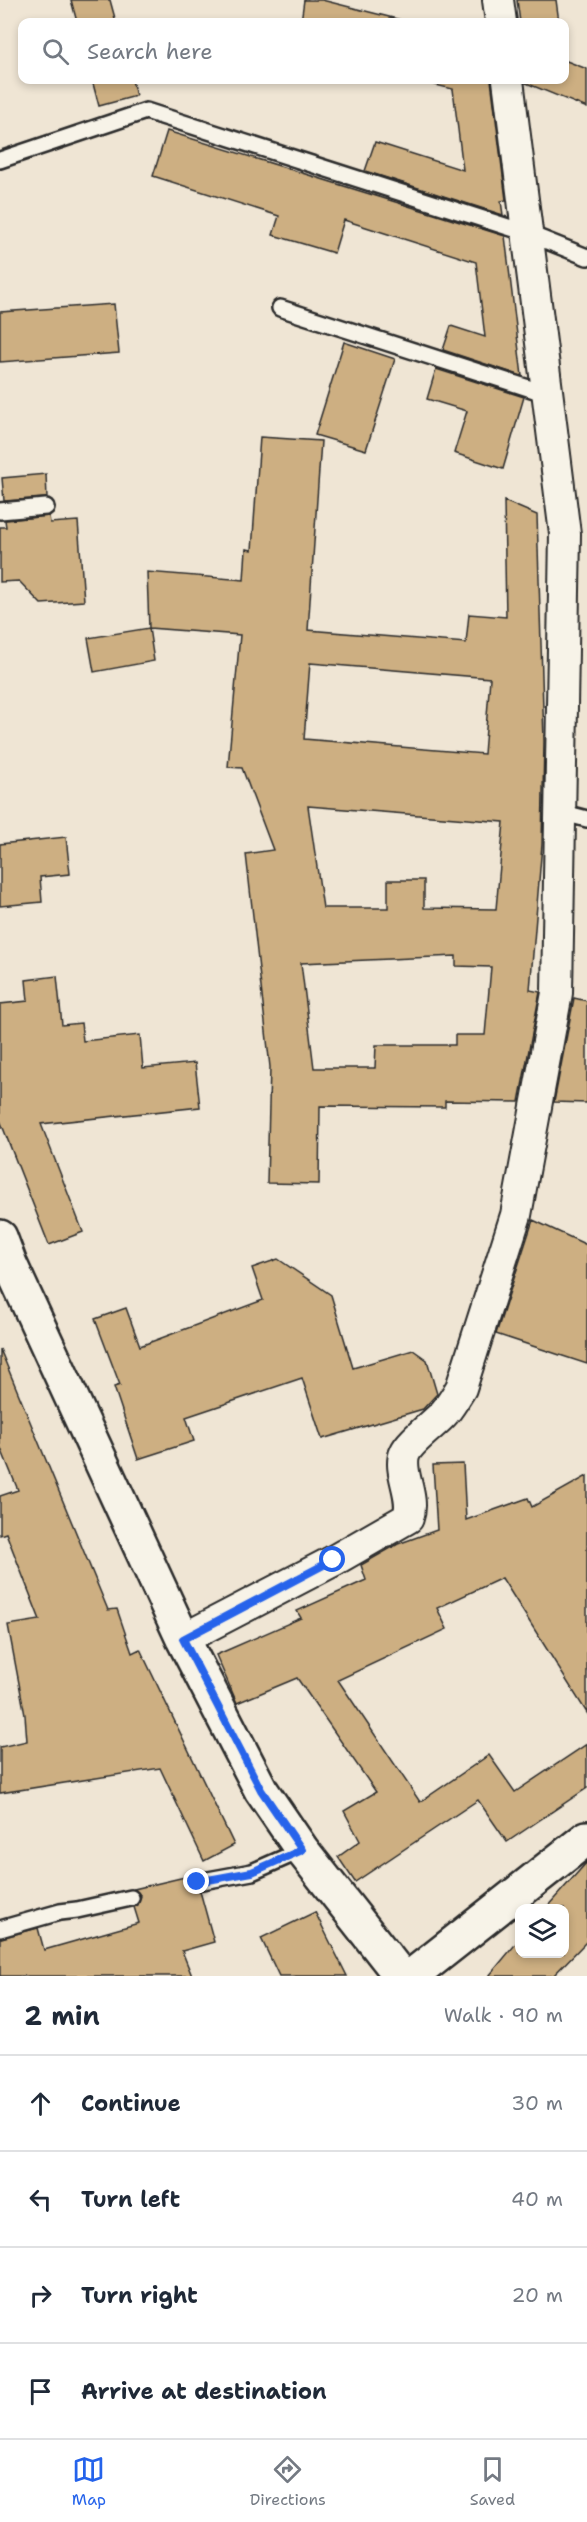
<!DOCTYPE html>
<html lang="en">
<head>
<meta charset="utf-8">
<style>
	:root { --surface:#fff; --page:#f2f2f3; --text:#1f2937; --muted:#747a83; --line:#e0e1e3; --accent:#2563eb }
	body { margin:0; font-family:"Shantell Sans",sans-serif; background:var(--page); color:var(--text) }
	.controls { position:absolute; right:18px; bottom:18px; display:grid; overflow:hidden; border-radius:12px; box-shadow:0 3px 9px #0003 }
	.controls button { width:54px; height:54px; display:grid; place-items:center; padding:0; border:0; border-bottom:2px solid var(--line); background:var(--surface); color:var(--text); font:30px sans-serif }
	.stop { position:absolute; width:18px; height:18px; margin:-14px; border:4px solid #2563eb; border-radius:50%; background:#fff }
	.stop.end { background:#2563eb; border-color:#fff; box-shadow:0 2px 6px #0008 }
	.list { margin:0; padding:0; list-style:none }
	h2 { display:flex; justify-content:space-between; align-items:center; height:78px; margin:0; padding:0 24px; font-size:26px }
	h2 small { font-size:20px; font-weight:400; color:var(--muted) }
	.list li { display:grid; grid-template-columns:39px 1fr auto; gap:18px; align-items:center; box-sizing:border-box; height:96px; padding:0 24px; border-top:2px solid var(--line) }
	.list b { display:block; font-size:22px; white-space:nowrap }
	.list em { font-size:20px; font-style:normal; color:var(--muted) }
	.icon { flex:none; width:33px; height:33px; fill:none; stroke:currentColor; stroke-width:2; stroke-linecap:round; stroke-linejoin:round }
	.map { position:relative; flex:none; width:587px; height:1976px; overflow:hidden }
	.search { position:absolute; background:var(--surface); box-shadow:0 3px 9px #0003; left:18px; right:18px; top:18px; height:66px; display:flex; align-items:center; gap:15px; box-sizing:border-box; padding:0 21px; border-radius:12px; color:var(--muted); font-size:22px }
	.sheet { height:462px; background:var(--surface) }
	nav { display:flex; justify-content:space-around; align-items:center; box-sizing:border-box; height:84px; border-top:2px solid var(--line); background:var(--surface); font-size:16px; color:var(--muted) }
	nav a { display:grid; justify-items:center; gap:3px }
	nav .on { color:var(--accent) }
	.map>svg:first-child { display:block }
	.building { fill:#cdaf82; stroke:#2b2b2b; stroke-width:1.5; fill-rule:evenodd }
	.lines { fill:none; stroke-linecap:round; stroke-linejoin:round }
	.service-casing { stroke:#2b2b2b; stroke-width:20 }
	.minor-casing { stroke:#2b2b2b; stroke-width:34 }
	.tertiary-casing { stroke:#2b2b2b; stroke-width:38 }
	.service { stroke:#f7f3e8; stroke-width:15 }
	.minor { stroke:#f7f3e8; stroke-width:30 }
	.tertiary { stroke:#f7f3e8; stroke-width:33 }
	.route { stroke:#2563eb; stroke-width:8 }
</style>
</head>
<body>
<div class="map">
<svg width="587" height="1976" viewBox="0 0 587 1976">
	<rect width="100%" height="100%" fill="#efe5d4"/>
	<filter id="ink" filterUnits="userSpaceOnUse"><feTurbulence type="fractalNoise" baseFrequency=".0167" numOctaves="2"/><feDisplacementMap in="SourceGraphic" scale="12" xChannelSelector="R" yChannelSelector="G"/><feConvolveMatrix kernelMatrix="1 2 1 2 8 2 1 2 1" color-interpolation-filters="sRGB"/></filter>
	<g filter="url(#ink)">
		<path class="building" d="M71,0H110L116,22H77Z
			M304,0H322L409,22H301Z
			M517,0H556L559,22H520Z
			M564,60L587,69V108L526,83L525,80H564Z
			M92,80H132L136,96L99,106Z
			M414,80H491L506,200L501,201L503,215L365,171L375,142L463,170L453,89Z
			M167,131L505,236L522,376L443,350L451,326L485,337L476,262L344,220L334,253L273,235L279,216L153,176Z
			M114,304L119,353L0,362V312Z
			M344,342L395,359L366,450L315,435Z
			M436,369L524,397L503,469L454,453L467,411L427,399Z
			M260,437L321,441L308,630L466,643L469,614L506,617L504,501L537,515L544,741L542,844L530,990L540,992L519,1102L445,1101V1107L320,1106L319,1184L267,1183L270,1067L246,854L273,850L242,768L228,767L240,635L149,628L147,572L244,580L246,549L252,550ZM310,663L490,678L484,754L304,739ZM308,806L504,822L496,909L424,908V880H388V908H323ZM456,956V966L491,967L485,1035H455V1045H376L375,1068H314L301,963Z
			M46,474L47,498L4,501L2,478Z
			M49,516L50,523L78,521L84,601L41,604L19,581L0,582V527H6L5,520Z
			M149,628L154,661L94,672L88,638Z
			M66,837L70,874L40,877L42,902L0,906V844Z
			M57,976L62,1025L81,1023L83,1041L140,1035L143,1068L195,1063L200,1107L41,1124L83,1232L49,1245L0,1120V1004L28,1001L26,980Z
			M574,998L587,1001V1103L554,1102Z
			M533,1220L587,1245V1364L496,1334Z
			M278,1259L331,1295L353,1368L413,1350L427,1360L437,1394L435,1396L423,1409L322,1439L302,1378L186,1417L194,1441L138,1459L114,1387L120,1385L95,1319L126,1308L140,1346L263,1300L252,1268Z
			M0,1349L108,1610L117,1609L132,1653L140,1649L234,1845L204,1861L160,1768L0,1793V1747L27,1741L25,1715L8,1625L40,1620L6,1533L0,1535V1496L18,1490L0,1446Z
			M463,1464L466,1520L528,1498L532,1507L587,1476V1713L502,1578L437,1608L447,1629L338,1680L420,1802L489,1755L515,1792L587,1744V1788L507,1842L478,1800L355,1882L338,1857L360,1841L344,1811L376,1792L297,1678L237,1703L216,1655L301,1618L297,1611L366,1580L361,1565L398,1544L437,1530L433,1465Z
			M587,1862V1941L553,1976H489L519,1940V1953H564V1908H546Z
			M189,1876L187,1883L189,1888L200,1891L214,1942L182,1951L192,1976H0V1938L38,1928L44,1950L139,1923L134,1907L138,1905L141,1896L134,1889Z
			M315,1912L347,1976H279L261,1938Z"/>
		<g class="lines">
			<g class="service-casing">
				<path id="service" d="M0,160L146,111L527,233L587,257
					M280,308L547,394
					M0,511L46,507
					M560,812L587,819
					M197,1882L252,1872L302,1850
					M0,1929L60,1912L77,1910L131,1898"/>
			</g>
			<g class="minor-casing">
				<path id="minor" d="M498,0L501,22
					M183,1639L333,1561L408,1518C416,1496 397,1471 405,1453C410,1441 436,1423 445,1412C451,1405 456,1396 461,1388L516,1215L557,993L565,534L508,80"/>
			</g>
			<g class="tertiary-casing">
				<path id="tertiary" d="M0,1237L10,1264L183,1639L261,1790L302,1850L401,1976
					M412,1976L587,1838"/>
			</g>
			<use href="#service" class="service"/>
			<use href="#minor" class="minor"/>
			<use href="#tertiary" class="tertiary"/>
		</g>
	</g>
	<g class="lines" filter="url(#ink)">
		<path class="route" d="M197,1882L252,1872L302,1850L261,1790L183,1639L333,1560"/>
	</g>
</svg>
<div class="controls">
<button><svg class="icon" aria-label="layers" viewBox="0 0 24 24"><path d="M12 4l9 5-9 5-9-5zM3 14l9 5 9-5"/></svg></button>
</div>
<div class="stop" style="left:333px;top:1560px"></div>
<div class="stop end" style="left:197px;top:1882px"></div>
<div class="search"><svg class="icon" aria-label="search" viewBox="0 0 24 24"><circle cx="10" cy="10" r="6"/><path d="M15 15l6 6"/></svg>Search here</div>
</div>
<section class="sheet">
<h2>2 min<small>Walk · 90 m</small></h2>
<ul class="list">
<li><svg class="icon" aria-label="ahead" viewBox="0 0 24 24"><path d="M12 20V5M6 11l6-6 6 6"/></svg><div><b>Continue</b></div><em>30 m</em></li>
<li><svg class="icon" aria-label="left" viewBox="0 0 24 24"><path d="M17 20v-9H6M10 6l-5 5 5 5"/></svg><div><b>Turn left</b></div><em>40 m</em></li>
<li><svg class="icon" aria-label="right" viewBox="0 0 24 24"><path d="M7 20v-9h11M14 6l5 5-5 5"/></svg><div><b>Turn right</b></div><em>20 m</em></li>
<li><svg class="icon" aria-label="arrive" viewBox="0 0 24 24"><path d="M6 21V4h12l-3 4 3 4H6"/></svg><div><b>Arrive at destination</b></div></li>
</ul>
</section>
<nav>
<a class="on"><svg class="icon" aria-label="map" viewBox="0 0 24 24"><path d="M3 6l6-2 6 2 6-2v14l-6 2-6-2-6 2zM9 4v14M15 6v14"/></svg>Map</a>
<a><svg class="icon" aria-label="directions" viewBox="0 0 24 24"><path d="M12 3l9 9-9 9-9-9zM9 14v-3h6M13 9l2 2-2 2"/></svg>Directions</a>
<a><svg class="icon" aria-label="saved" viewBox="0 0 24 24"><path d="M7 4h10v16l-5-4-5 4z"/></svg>Saved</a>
</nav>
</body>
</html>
